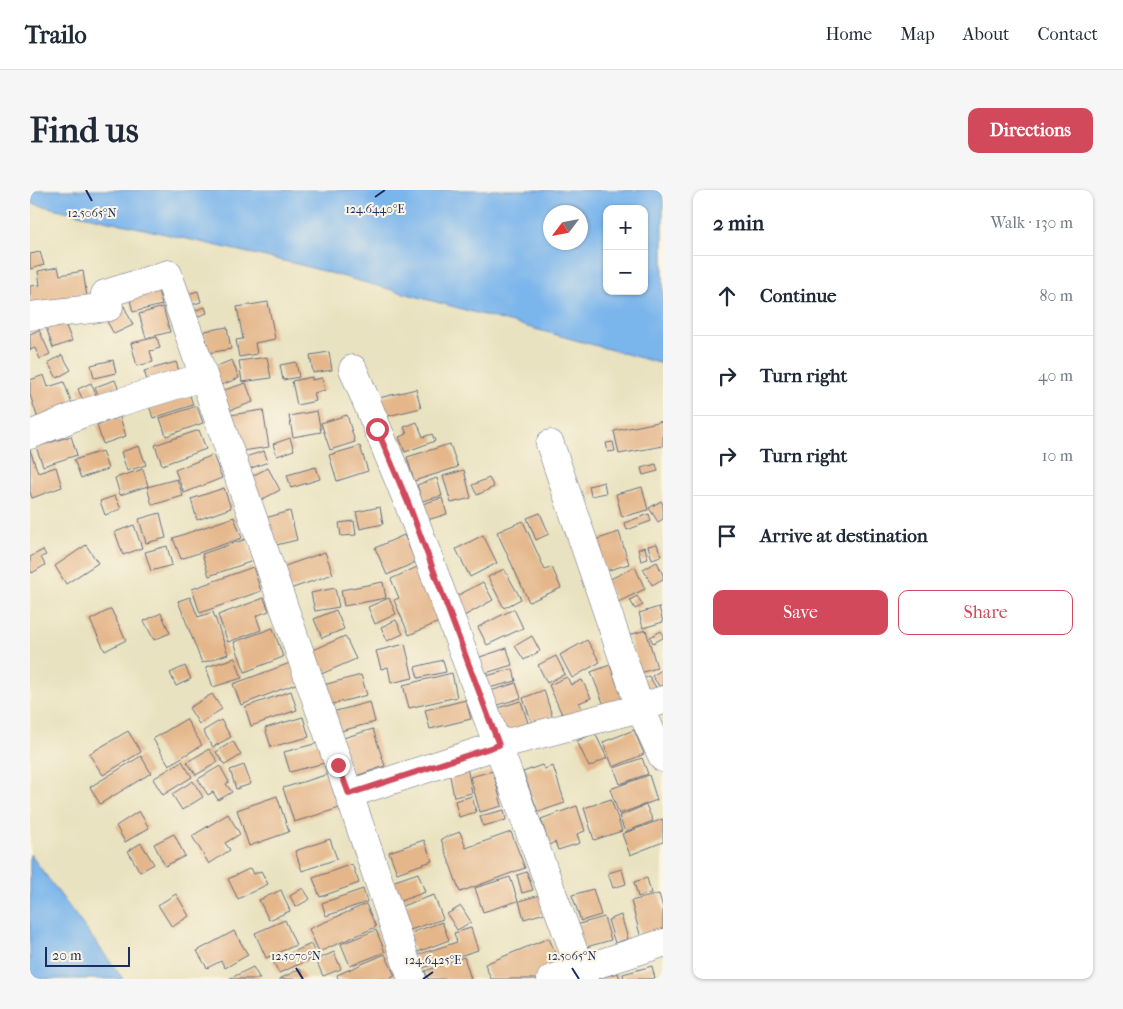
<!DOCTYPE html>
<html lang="en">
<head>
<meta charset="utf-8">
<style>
	:root { --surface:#fff; --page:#f6f6f7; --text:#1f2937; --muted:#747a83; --line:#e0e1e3; --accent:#d1495b }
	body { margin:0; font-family:"IM FELL French Canon",serif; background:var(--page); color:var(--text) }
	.controls { position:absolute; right:15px; top:15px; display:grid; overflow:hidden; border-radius:10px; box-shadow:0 1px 4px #0004 }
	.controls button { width:45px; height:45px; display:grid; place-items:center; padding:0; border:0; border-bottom:1px solid var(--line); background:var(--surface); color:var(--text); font:25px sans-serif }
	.compass { position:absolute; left:513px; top:15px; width:45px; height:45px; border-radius:50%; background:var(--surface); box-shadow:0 1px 4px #0004; rotate:238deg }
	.scale { position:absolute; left:15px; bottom:12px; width:85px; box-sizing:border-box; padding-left:5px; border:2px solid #1b2f5e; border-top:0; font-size:14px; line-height:18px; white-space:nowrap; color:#1b2f5e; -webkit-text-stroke:4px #fcf5e5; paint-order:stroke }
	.stop { position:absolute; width:15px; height:15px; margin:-11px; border:4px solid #d1495b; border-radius:50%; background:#fff }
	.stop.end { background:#d1495b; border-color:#fff; box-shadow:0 1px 5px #0008 }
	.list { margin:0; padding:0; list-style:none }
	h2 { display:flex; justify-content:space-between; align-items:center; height:65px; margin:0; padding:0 20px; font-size:21px }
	h2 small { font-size:16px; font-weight:400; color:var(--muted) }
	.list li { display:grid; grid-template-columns:32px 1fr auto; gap:15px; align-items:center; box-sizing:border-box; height:80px; padding:0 20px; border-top:1px solid var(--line) }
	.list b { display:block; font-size:19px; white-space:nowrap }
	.list em { font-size:16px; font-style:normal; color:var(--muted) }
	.actions { display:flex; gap:10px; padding:15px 20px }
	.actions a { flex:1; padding:11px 0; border:1px solid var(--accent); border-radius:10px; text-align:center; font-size:18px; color:var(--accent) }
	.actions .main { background:var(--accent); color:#fff }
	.icon { flex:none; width:28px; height:28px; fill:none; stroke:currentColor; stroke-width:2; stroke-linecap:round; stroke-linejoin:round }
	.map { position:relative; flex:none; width:633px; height:789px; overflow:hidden; border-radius:10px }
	header { display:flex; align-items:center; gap:30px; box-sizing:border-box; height:70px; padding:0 25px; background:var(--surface); border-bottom:1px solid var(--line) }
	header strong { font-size:24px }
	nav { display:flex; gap:28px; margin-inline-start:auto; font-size:18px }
	.intro { display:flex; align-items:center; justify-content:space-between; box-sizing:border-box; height:120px; padding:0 30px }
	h1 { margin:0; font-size:35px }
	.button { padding:12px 22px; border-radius:10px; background:var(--accent); color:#fff; font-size:18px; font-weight:700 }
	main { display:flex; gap:30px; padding:0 30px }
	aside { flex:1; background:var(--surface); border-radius:10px; box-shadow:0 1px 4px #0004 }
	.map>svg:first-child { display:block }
	.water { fill:#7ab5ec; stroke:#4a72a5; fill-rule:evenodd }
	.building { fill:#e4b68a }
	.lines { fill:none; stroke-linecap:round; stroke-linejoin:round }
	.street-casing { stroke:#636e80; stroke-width:29 }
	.street { stroke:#fff; stroke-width:28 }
	.route { stroke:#d1495b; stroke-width:6 }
	.ticks { fill:none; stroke:#1b2f5e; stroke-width:2 }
	.ticks-label { font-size:12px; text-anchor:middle; fill:#1b2f5e; stroke:#fcf5e5; stroke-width:4; stroke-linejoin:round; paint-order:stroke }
</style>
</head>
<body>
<header>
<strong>Trailo</strong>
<nav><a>Home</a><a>Map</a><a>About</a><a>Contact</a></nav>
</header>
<div class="intro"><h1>Find us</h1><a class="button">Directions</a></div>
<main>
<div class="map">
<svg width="633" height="789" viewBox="0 0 633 789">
	<rect width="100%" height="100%" fill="#fcf5e5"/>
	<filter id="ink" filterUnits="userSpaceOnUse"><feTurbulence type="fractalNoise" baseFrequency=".02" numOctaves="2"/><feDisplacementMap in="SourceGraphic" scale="10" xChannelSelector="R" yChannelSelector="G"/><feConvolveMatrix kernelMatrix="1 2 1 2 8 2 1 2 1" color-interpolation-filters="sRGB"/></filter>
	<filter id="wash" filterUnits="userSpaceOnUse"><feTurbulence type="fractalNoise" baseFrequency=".0096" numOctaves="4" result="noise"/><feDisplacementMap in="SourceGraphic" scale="20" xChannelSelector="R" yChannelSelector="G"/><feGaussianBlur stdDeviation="1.12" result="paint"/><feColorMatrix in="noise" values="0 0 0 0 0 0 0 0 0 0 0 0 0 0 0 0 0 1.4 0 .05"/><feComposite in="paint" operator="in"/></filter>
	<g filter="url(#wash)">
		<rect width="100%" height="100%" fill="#e9e2c0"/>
		<path class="water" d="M0,0H633V174L271,75L0,13ZM577,19H614V101H577ZM520,22H550V52H520Z
			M0,664L93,789H0Z"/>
		<g id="blocks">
			<path class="building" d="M10,62L14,75L0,79V64Z
				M28,77L30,85L53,81L57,107L0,117V96L10,95L8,81Z
				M128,100L132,115L103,122L99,106Z
				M168,101L171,112L158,116L155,105Z
				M238,112L245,149L225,153L227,164L209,167L206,150L213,149L207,117Z
				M94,116L103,135L84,144L74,126Z
				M133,117L140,142L116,148L109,124Z
				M175,117L177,123L163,128L161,122Z
				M34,131L42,151L23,158L16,137Z
				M197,137L201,159L178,163L175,141Z
				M9,140L20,164L10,169L5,158L0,160V144Z
				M127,147L130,158L120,161L123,172L107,176L101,153Z
				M299,162L302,180L283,183L280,165Z
				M32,165L41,180L27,188L18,173Z
				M237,167L241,188L212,192L209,171Z
				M83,170L86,183L64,188L61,175Z
				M202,170L209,188L189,196L182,178Z
				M146,172L152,189L120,199L114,181Z
				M266,172L269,187L253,190L250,175Z
				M14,185L18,197L34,192L43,217L8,229L0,205V190Z
				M282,187V190L292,188L295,200L284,203L286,211L267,215L262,191Z
				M85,190L92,208L72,215L65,197Z
				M61,193L67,207L54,213L48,199Z
				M216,193L223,212L198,221L191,201Z
				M157,196L163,215L123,228L117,209Z
				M386,199L391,218L354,227L349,208Z
				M167,216L173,233L136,246L130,228Z
				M233,220L239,257L206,262L200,225Z
				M287,221L291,242L263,247L259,226Z
				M317,225L325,252L300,260L291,233Z
				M90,227L96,246L73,254L67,235Z
				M633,231V256L589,264L584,241Z
				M387,232L393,247L402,244L405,251L375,262L369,247L377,244L374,237Z
				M169,240L176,259L132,275L125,255Z
				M41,246L47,265L13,276L6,257Z
				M260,248L264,260L247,266L243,254Z
				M583,252L585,261L578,262L576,253Z
				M420,254L428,277L384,291L377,267Z
				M109,256L116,275L97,281L91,262Z
				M330,256L338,281L307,291L299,265Z
				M0,260L8,283L26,277L32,297L2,308L0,302Z
				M72,261L78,279L51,288L44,270Z
				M234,261L238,272L216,280L212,268Z
				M183,265L192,288L154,303L145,280Z
				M626,274L628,281L613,285L611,278Z
				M286,277L290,289L261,298L257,285Z
				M238,278L250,300L229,311L218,288Z
				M113,279L118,296L90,305L85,288Z
				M434,280L441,308L421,313L413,286Z
				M407,288L412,306L392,311L387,295Z
				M459,288L464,297L447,305L442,295Z
				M147,289L153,306L122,315L117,297Z
				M574,292L576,303L561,306L559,296Z
				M612,297L618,320L592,327L586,304Z
				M194,298L201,318L167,330L161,309Z
				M85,306L91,319L75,325L70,311Z
				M412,308L417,324L391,332L392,314Z
				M631,311L633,314V329L628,332L619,318Z
				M350,317L353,334L330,339L326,322Z
				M260,321L267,350L242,356L235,328Z
				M130,323L136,348L116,353L109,329Z
				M510,323L519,344L506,350L497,328Z
				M619,324L621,331L597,340L594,333Z
				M204,327L212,348L151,369L143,348Z
				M324,331L326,345L311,346L309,333Z
				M493,331L515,380L522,377L531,398L499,412L467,342Z
				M104,335L112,358L93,365L85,342Z
				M589,342L599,374L576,381L565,350Z
				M374,345L386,372L357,385L345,358Z
				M453,345L467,373L440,387L426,359Z
				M216,349L223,371L179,386L172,364Z
				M627,354L631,366L622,369L618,356Z
				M56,355L68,373L36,394L25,376Z
				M137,356L142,375L121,381L115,362Z
				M615,357L618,369L611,371L608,359Z
				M13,360L16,365L11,367L15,375L2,383L0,379V367Z
				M295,362L303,384L260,399L252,377Z
				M627,372L633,385V389L622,395L613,379Z
				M223,377L231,401L170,423L162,399Z
				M387,377L411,431L379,445L364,410L369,408L361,389Z
				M605,377L615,399L586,413L576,391Z
				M474,379L491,409L474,418L458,387Z
				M353,392L356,408L314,416L311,400Z
				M453,392L463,410L434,426L423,408Z
				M305,398L309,417L285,421L281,403Z
				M607,406L613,415L605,419L600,410Z
				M160,407L168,427L183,422L198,464L172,473L148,411Z
				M234,408L239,421L226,426L231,440L198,452L188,425Z
				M359,408L366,424L345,434L338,417Z
				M629,417L633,432L613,438L609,423Z
				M81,419L96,450L75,461L60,430Z
				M484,419L493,438L457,455L448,437Z
				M306,420L314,439L292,448L284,429Z
				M131,423L140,443L124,450L114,431Z
				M366,430L373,444L357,451L351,437Z
				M243,438L253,467L215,482L204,452Z
				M616,440L627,478L610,483L599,445Z
				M631,441L633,444V448L623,453L620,447Z
				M315,446L326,469L289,485L279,462Z
				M502,446L510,461L494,470L485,456Z
				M557,450L570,472L542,488L530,465Z
				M375,454L383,488L361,493L358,477L351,479L346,461Z
				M477,458L482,475L449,485L444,469Z
				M526,466L535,484L517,493L508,475Z
				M205,468L212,488L183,497L176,477Z
				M413,470L416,482L388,488L385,477Z
				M260,473L268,493L211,515L203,494Z
				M580,475L592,508L574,515L561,482Z
				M155,476L161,489L146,496L140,483Z
				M483,479L486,491L455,499L452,487Z
				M633,479V495L630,497L622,486Z
				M422,483L427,507L379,518L373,495Z
				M331,485L337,505L299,515L293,495Z
				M619,486L630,504L615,513L605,494Z
				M537,487L541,495L552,490L561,508L549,513L553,520L534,529L519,495Z
				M486,493L491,508L461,517L457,502Z
				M514,500L524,532L504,539L493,508Z
				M261,501L267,520L221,536L215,517Z
				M182,504L192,519L169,534L159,518Z
				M436,510L441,529L400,539L395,520Z
				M491,511L500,539L473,547L464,519Z
				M340,512L345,532L307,542L302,522Z
				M273,527L279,547L241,557L235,538Z
				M156,529L172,555L139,575L123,549Z
				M191,530L201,547L183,557L173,541Z
				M343,539L355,576L323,587L310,549Z
				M604,540L614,564L583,577L573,552Z
				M98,541L111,562L73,585L59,564Z
				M565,543L577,568L559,577L547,551Z
				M203,551L211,565L195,575L186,562Z
				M292,552L298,572L260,582L254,562Z
				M179,559L188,572L166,585L157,572Z
				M111,566L121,583L70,614L60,597Z
				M612,568L618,584L590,594L584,578Z
				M152,571L162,587L133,605L123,589Z
				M214,575L221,594L206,599L200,580Z
				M512,575L514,579L523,576L535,613L508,622L493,582Z
				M190,576L199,592L196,594L202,602L188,610L183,602L178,605L168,589Z
				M437,577L442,603L424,607L419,581Z
				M463,581L472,616L450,622L440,587Z
				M302,583L313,617L264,632L253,598Z
				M619,585L627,610L589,624L580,599Z
				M163,591L173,607L152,620L142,604Z
				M247,606L259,642L219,656L207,620Z
				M442,606L446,622L429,627L425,611Z
				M581,609L592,641L564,650L554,618Z
				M616,615L623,631L595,642L589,626Z
				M547,616L555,641L547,644L550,653L528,660L525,652L519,655L511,629Z
				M474,620L476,630L453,636L450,626Z
				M109,621L119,638L95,652L86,636Z
				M198,624L210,644L195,653L200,660L179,674L162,646Z
				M633,629V652L600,665L592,644Z
				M430,642L436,658L481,642L495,678L430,702L411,649Z
				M144,644L155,666L135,676L124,654Z
				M300,649L307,669L272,681L265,661Z
				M394,650L402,671L367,683L359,662Z
				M111,653L124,674L110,682L98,661Z
				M322,674L329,693L290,707L283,688Z
				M221,678L224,684L231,681L238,694L208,709L198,689Z
				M592,679L596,694L583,698L578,683Z
				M497,682L503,700L492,703L487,685Z
				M388,683L395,702L368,712L362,692Z
				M480,687L488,711L453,722L445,698Z
				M617,688L621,703L608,707L604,692Z
				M273,698L280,709L266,717L260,706Z
				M333,699L337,712L296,726L292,713Z
				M563,699L571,725L551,731L542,705Z
				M251,700L260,721L239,730L229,710Z
				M146,704L159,726L142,737L128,715Z
				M629,704L633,718V742L611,748L601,711Z
				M404,705L413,729L377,741L369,717Z
				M510,705L515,723L494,729L489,711Z
				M336,714L346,737L289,762L279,739Z
				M431,716L441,732L427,740L417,724Z
				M591,725L598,749L585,753L578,730Z
				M574,727L581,750L553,758L546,735Z
				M255,730L266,755L236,768L225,743Z
				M412,732L419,750L385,763L378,744Z
				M441,738L448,760L386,780L381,767L427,752L424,743Z
				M346,740L355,762L320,776L311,754Z
				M204,741L218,765L195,778L191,771L177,778L167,761Z
				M519,748L532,780L510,789H461L455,774Z
				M281,754L286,767L249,783L243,771Z
				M304,762L311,779L293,786L286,770Z
				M355,764L365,786L358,789H308L307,785Z
				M434,767L441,789H398L395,781Z
				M622,776L625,789H594L593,784Z
				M223,777L230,789H199Z
				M270,779L275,789H249Z
				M588,783L590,789H569V788Z"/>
		</g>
	</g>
	<g filter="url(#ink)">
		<use href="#blocks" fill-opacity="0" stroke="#636e80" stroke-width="1"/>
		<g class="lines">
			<g class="street-casing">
				<path id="street" d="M0,126L79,117L75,104L138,84L319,604L382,789
					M323,179L379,315L554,789
					M0,245L51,224L166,189L173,185
					M520,254L610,518L633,568
					M319,604L469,555L610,518L633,510
					M521,789L633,753"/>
			</g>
			<use href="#street" class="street"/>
		</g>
	</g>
	<g class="lines" filter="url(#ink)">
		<path class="route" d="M308,575L319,604L469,555L379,315L347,239"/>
	</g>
	<path class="ticks" d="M56,0L62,11M345,7L355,0M266,778L273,789M542,778L549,789M393,789L403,782"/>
	<g class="ticks-label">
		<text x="345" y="23">124.6440°E</text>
		<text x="62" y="27">12.5065°N</text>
		<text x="266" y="770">12.5070°N</text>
		<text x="542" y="770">12.5065°N</text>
		<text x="403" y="774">124.6425°E</text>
	</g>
</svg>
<div class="controls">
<button>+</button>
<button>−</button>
</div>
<svg class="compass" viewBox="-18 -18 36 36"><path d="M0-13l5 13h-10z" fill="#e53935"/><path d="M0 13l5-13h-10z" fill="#747a83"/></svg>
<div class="scale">20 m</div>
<div class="stop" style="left:347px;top:239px"></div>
<div class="stop end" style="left:308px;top:575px"></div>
</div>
<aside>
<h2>2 min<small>Walk · 130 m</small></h2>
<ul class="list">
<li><svg class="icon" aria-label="ahead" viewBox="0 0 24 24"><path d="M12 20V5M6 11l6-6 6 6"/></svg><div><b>Continue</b></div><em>80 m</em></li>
<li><svg class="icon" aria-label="right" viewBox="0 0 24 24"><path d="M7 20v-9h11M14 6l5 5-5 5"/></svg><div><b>Turn right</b></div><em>40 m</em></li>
<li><svg class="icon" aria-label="right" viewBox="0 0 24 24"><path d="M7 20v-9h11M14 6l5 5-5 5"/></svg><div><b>Turn right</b></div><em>10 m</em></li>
<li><svg class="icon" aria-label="arrive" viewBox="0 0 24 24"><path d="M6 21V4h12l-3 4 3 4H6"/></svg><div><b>Arrive at destination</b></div></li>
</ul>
<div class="actions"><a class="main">Save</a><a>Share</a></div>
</aside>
</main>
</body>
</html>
